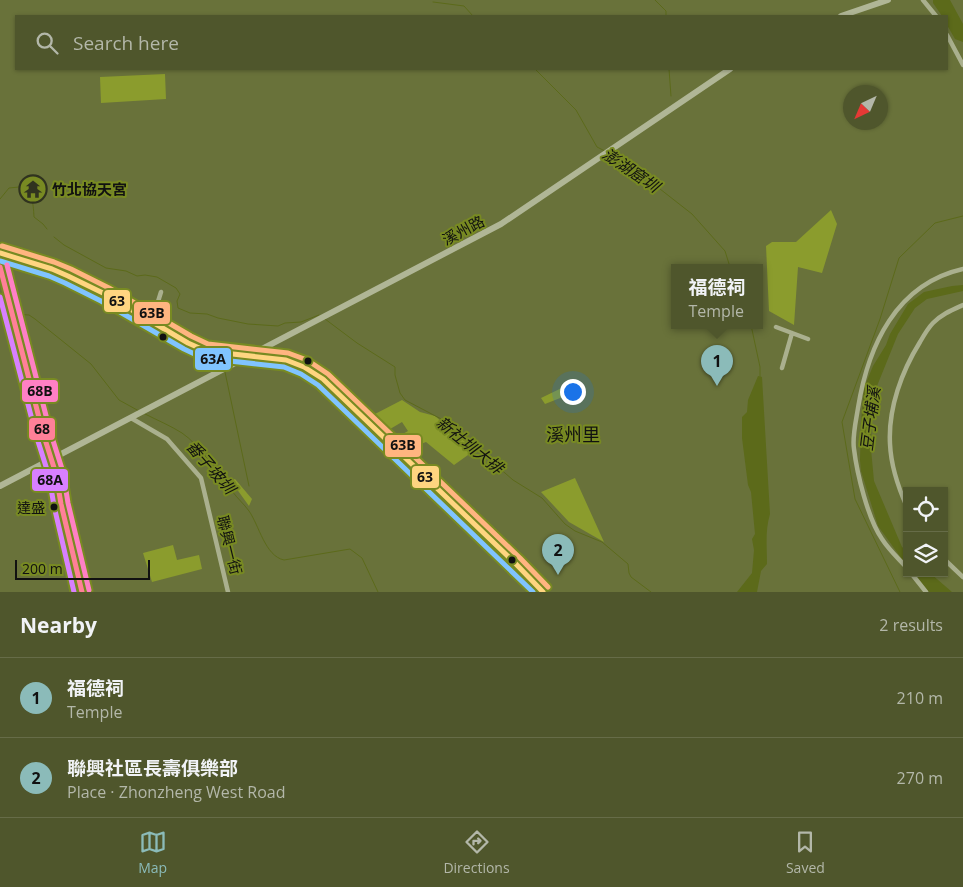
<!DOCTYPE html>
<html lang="en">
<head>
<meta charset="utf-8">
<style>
	:root { --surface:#4f562c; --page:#595f38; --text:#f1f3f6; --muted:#b3b7a9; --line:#666c48; --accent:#8bbbb9 }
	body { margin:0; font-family:"Open Sans","Noto Sans TC",sans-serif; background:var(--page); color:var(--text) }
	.controls { position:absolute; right:15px; bottom:15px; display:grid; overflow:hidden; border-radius:0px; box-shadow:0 1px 4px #0004 }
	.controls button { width:45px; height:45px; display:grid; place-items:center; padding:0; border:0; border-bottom:1px solid var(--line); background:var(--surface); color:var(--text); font:25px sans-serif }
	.compass { position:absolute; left:843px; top:85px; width:45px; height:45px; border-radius:50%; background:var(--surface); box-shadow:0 1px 4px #0004; rotate:224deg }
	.scale { position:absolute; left:15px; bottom:12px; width:135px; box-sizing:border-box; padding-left:5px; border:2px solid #111; border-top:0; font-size:14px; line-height:18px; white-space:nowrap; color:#111; -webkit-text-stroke:4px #788a22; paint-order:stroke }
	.you { position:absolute; left:572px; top:391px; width:18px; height:18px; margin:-12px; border:4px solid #fff; border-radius:50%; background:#1a73e8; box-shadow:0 0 0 8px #1a73e833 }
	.badge { display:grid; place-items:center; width:32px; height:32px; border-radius:50%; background:var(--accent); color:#111; font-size:16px; font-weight:700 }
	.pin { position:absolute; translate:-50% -41px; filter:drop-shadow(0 1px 2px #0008) }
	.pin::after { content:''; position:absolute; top:26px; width:18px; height:15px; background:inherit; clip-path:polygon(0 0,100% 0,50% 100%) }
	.popup { position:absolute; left:671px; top:264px; width:92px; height:65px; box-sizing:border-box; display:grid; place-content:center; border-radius:0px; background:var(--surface); filter:drop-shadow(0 1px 4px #0005); font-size:16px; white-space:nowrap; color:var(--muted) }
	.popup b { font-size:19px; color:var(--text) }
	.popup::after { content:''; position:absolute; left:50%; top:100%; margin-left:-10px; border:10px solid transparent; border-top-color:var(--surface) }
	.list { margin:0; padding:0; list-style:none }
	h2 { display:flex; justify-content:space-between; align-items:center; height:65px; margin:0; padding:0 20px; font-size:21px }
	h2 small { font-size:16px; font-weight:400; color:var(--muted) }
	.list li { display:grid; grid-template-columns:32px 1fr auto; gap:15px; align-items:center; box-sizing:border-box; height:80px; padding:0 20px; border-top:1px solid var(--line) }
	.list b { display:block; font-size:19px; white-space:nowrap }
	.list p { margin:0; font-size:16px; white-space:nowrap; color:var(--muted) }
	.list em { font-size:16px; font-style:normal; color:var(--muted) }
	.icon { flex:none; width:28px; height:28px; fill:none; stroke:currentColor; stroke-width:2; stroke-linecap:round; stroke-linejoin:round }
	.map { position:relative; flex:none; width:963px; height:592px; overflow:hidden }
	.search { position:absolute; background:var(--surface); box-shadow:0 1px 4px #0004; left:15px; right:15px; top:15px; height:55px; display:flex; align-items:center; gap:12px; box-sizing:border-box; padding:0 18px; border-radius:0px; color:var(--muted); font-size:19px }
	.sheet { height:225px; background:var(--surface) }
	nav { display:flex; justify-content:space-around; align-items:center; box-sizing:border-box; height:70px; border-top:1px solid var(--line); background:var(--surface); font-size:14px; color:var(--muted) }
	nav a { display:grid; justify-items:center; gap:2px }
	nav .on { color:var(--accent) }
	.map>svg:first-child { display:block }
	.green { fill:#8b9c2d }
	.water { fill:#5c6a1a }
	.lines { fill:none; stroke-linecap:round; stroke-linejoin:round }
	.stream { stroke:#5c6a1a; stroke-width:1 }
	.street { stroke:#aab08e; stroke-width:4.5 }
	.secondary { stroke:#b0b696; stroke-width:6 }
	.bus-1-casing { stroke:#788a22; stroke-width:9 }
	.bus-2-casing { stroke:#788a22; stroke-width:9 }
	.bus-3-casing { stroke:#788a22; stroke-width:9 }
	.bus-4-casing { stroke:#788a22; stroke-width:9 }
	.bus-5-casing { stroke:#788a22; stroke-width:9 }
	.bus-6-casing { stroke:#788a22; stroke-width:9 }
	.bus-1 { stroke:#ffd580; stroke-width:5 }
	.bus-2 { stroke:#80c4ff; stroke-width:5 }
	.bus-3 { stroke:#ffb580; stroke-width:5 }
	.bus-4 { stroke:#ff8098; stroke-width:5 }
	.bus-5 { stroke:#d880ff; stroke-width:5 }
	.bus-6 { stroke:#ff80c5; stroke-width:5 }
	.bus-dot { fill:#111; stroke:#788a22; stroke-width:2 }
	.labels { text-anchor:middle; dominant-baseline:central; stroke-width:4; stroke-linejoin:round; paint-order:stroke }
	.bus-label { font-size:14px; fill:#111; stroke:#788a22; text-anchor:end }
	.poi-label { font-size:15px; font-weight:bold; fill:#111; stroke:#788a22; text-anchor:start }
	.street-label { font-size:15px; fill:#111; stroke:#788a22 }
	.water-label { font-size:16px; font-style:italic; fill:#111; stroke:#788a22 }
	.quarter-label { font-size:18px; fill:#111; stroke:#788a22 }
	.line-badge { stroke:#788a22; stroke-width:2 }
	.pale-badge-label { font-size:14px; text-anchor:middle; font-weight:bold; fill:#111 }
</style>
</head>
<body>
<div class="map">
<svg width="963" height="592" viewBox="0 0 963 592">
	<rect width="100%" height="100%" fill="#69723a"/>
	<path class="green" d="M165,74L166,99L101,103L100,77Z
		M831,210L837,224L822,273L798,267L794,325L769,311L766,246L772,242H796Z
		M572,383L578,391L545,404L541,398Z
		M402,400L420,412L435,416L475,450L454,465L426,442L403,451L392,440L408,431L402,422L385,432L370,419L375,414Z
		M575,478L604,542L569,522L541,492Z
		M235,479L252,499L249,506L231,481Z
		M173,545L177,560L199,555L202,569L152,582L143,553Z"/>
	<path class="water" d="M933,0H950L963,24V42L955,39L947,25V16H942L933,3Z
		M963,285V291L927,299L915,308L898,334L875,391L872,407L871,449L874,481L902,547L907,551V566L878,526L861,471L860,460L861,422L864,388L873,366L886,345L890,334L908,304L924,292L952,286Z
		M758,376L762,377L770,514C765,531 767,546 767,564L761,571L757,592H737L752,573L754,550L752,539L755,534L751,492L748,485L742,438V417L747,412L748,400Z
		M913,573H930L952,592H929Z"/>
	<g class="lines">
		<path class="stream" d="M655,0L666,11V16
			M433,2L464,6L473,16
			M535,69L576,110L597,147L605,151
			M669,69L671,96
			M608,153L637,171L692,214L725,251L730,267
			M0,199L9,188L19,187C33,197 33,200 34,217L43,224L47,229
			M54,237L64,245L106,268L126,271L137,276L145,275L157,277L176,288L180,294L177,301L178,308L190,313L207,314L218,318L248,324L278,326L285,323L301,322L319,315
			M13,314L29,315L35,319L91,364L119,400L139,411
			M0,315L9,314
			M325,319L357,343L395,367V375L400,393L405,400L445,421L513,480L542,498L565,524L575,531L602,542L628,564L629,573L631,577L651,592
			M751,325L760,367V378
			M187,347L209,356L223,367
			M225,372L249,486
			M145,414C157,420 171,426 182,433C200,445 218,474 232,491C237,498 244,504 249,511C259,525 265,556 284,560L350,549L362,558L378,592
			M900,592L855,499L842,422L880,319L899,258L935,223L963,216"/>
		<path class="street" d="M923,0L936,16
			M947,35L963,65
			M0,267L43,433L56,474L61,504L82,592
			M149,320L156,308L161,292
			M776,327L792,333
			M782,368L792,333L808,339
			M131,418L167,439L201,478L228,592
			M907,507C898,487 891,466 890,444C888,408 902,371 920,342C924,335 928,328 933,323C942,314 952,310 963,305
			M944,559L963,577
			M907,568C899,559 889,550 882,539C868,519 857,474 854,449C852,437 856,421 858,408C868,346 896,284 963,269
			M911,573L926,592"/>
		<path class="secondary" d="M841,16L888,0
			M0,253L52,269L68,276L105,294L188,343L206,351L286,360L304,367L323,379L515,563L543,592
			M0,486L501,224L730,69"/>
		<g class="bus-1-casing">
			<path id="bus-1" d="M0,253L52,269L68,276L105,294L188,343L206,351L286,360L304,367L323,379L515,563L543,592"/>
		</g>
		<g class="bus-2-casing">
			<path id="bus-2" d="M0,261L49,276L65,283L101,301L184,349L203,358L284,367L301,374L318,385L533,592"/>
		</g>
		<g class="bus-3-casing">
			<path id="bus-3" d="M2,246L54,262L71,269L109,288L191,336L208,344L288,353L307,360L328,374L520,558L548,587"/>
		</g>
		<g class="bus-4-casing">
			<path id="bus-4" d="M0,267L43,433L56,474L61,504L82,592"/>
		</g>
		<g class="bus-5-casing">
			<path id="bus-5" d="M0,297L36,435L49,476L54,506L74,592"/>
		</g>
		<g class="bus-6-casing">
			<path id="bus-6" d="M7,265L50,431L63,472L68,503L89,590"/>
		</g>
		<use href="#bus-1" class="bus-1"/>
		<use href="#bus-2" class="bus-2"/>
		<use href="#bus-3" class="bus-3"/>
		<use href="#bus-4" class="bus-4"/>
		<use href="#bus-5" class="bus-5"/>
		<use href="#bus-6" class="bus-6"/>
	</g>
	<defs>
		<g id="temple-ring" transform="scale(1.4375)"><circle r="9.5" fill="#788a22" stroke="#30331f" stroke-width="1.5"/><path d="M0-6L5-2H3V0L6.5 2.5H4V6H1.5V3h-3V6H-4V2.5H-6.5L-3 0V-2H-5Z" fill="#30331f"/></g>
	</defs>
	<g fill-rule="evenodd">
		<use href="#temple-ring" x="33" y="189"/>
	</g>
	<g class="bus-dot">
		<circle cx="163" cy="337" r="4.5"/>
		<circle cx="308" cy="361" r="4.5"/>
		<circle cx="54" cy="507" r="4.5"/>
		<circle cx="512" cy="560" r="4.5"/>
	</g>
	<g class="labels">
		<g class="bus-label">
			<text x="45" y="507">達盛</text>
		</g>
		<g class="poi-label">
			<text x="52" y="189">竹北協天宮</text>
		</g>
		<g class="street-label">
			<text transform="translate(463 230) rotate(-28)">溪州路</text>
			<text transform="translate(230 545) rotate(76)">聯興一街</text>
		</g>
		<g class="water-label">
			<text transform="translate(631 170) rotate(34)">澎湖窟圳</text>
			<text transform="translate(870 419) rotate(-83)">豆子埔溪</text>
			<text transform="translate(470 445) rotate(39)">新社圳大排</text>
			<text transform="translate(211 467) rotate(49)">番子坡圳</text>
		</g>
		<g class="quarter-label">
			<text x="573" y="434">溪州里</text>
		</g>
	</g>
	<g class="line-badge">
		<rect x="103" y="289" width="28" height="24" rx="5" fill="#ffd580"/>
		<rect x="133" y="301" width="38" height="24" rx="5" fill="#ffb580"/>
		<rect x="194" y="347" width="38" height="24" rx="5" fill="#80c4ff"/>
		<rect x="21" y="379" width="38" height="24" rx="5" fill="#ff80c5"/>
		<rect x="28" y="417" width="28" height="24" rx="5" fill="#ff8098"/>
		<rect x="384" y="434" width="38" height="24" rx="5" fill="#ffb580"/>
		<rect x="411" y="465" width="29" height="24" rx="5" fill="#ffd580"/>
		<rect x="31" y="468" width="38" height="24" rx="5" fill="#d880ff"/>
	</g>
	<g class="pale-badge-label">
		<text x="117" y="306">63</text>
		<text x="152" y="318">63B</text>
		<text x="213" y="364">63A</text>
		<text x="40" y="396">68B</text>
		<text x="42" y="434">68</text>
		<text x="403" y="450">63B</text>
		<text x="425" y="482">63</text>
		<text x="50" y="485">68A</text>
	</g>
</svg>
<div class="controls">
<button><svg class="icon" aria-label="locate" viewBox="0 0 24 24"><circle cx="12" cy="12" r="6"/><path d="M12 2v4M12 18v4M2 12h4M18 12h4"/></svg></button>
<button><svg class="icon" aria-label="layers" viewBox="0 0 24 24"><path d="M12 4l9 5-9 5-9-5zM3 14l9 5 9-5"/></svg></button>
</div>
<svg class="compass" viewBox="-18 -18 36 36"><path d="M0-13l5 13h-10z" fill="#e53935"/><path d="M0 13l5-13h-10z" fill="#b3b7a9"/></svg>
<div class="scale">200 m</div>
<div class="you"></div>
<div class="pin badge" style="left:717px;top:386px">1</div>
<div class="popup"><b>福德祠</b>Temple</div>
<div class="pin badge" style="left:558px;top:575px">2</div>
<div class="search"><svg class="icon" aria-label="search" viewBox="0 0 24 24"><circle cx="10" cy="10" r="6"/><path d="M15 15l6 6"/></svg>Search here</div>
</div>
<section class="sheet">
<h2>Nearby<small>2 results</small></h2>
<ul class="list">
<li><span class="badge">1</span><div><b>福德祠</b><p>Temple</p></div><em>210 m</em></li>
<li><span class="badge">2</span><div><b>聯興社區長壽俱樂部</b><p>Place · Zhonzheng West Road</p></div><em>270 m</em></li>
</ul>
</section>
<nav>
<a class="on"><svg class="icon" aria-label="map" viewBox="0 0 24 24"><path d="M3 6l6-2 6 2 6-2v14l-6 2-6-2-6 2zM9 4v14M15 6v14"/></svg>Map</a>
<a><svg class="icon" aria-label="directions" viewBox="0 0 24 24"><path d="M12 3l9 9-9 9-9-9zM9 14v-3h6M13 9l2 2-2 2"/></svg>Directions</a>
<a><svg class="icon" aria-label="saved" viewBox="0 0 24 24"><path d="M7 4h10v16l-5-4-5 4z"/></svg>Saved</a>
</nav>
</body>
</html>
